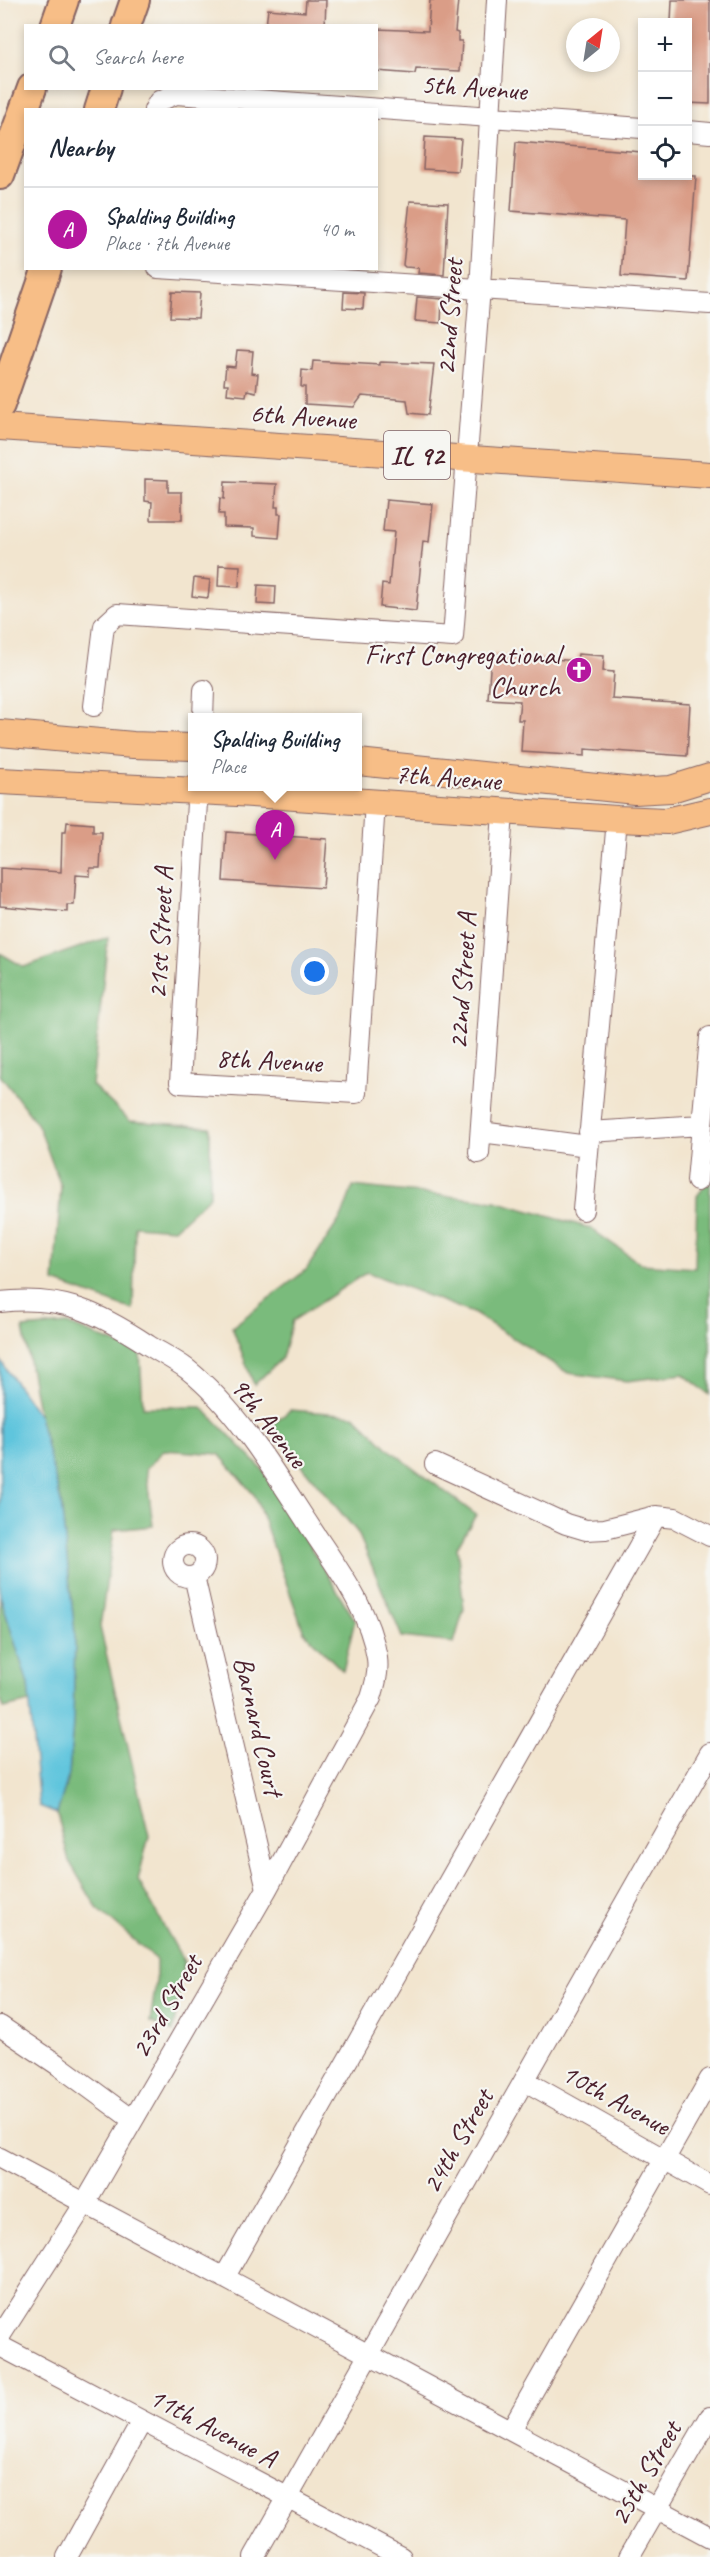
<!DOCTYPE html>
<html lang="en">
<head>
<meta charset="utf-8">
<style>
	:root { --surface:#fff; --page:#f2f2f3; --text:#1f2937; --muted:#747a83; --line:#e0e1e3; --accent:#b5179e }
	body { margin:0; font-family:Caveat,sans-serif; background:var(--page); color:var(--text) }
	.controls { position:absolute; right:18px; top:18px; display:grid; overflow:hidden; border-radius:0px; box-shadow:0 3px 9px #0003 }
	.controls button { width:54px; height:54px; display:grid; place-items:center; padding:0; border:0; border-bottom:2px solid var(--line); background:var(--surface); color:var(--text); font:30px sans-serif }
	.compass { position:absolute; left:566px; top:18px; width:54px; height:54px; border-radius:50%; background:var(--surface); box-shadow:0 3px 9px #0003; rotate:30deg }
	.you { position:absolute; left:315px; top:972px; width:21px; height:21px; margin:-15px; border:4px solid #fff; border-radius:50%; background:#1a73e8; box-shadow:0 0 0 9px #1a73e833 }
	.badge { display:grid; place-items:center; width:39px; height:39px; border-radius:50%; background:var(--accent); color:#fff; font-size:20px; font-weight:700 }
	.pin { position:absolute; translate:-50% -50px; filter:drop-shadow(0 2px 3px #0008) }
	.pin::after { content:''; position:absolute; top:32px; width:21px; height:18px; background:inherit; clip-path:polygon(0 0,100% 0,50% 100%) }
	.popup { position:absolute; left:188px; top:713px; width:174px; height:78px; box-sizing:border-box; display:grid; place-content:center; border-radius:0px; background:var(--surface); filter:drop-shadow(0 2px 4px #0005); font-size:20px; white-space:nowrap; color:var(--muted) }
	.popup b { font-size:22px; color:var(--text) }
	.popup::after { content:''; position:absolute; left:50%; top:100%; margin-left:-12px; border:12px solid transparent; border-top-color:var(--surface) }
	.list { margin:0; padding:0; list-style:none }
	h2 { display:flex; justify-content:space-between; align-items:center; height:78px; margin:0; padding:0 24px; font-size:26px }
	h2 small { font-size:20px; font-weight:400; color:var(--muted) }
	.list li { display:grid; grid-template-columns:39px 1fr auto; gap:18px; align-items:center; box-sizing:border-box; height:84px; padding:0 24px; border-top:2px solid var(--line) }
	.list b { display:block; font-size:22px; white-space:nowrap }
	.list p { margin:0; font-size:20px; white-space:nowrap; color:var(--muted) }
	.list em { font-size:20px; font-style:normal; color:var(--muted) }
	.icon { flex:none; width:33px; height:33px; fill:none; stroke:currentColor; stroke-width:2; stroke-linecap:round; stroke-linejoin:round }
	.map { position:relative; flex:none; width:710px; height:2557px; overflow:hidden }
	.search { position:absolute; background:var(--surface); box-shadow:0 3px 9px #0003; left:24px; top:24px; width:354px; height:66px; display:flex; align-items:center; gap:15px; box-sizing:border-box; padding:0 21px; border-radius:0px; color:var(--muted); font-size:22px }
	.panel { position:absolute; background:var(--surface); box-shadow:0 3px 9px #0003; left:24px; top:108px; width:354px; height:162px; border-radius:0px }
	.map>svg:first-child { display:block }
	.forest { fill:#7abb7c; stroke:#626d54; stroke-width:1.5 }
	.water { fill:#5fc5dd; stroke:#547284; stroke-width:1.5 }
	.building { fill:#da9d87 }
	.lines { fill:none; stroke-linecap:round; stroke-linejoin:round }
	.minor-casing { stroke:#856464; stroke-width:22 }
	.major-casing { stroke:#856464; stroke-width:28 }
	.highway-casing { stroke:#856464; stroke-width:32 }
	.minor { stroke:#fff; stroke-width:20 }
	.major { stroke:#f7be87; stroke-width:26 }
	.highway { stroke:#f7be87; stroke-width:28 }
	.labels { text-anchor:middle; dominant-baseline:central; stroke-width:4.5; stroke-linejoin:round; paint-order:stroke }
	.shield { fill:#f6f6f2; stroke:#7e6067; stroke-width:1.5 }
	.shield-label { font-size:27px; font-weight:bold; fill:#4a1f2b }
	.street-label { font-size:28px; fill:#4a1f2b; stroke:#f6f6f2 }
	.poi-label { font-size:28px; fill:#4a1f2b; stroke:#f6f6f2; text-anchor:end }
</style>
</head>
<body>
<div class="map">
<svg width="710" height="2557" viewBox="0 0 710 2557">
	<rect width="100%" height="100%" fill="#f6f6f2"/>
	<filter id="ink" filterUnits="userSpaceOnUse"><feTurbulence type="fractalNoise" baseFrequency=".0167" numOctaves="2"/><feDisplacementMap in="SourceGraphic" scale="12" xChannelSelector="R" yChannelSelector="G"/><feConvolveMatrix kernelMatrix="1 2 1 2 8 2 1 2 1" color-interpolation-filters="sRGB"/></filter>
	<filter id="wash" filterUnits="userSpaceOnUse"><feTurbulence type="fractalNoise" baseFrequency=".008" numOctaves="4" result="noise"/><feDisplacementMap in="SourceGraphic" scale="24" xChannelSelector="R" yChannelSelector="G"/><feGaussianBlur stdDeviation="1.35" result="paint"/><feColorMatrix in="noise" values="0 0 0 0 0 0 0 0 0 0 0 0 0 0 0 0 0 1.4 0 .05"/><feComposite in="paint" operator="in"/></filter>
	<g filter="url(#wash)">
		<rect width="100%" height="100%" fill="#f2e5cf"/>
		<path class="forest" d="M108,937L92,1085L130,1121L210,1127V1196L174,1229L135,1226L133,1310L54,1282L61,1186L38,1125L0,1075V953L24,967Z
			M710,1179V1395L683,1374L627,1381L568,1373L475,1314L367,1272L292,1321L282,1358L254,1385L232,1327L306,1270L342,1216L353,1186L495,1201L590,1228L641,1264L695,1268L697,1196Z
			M67,1324L140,1353L143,1407H202L263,1470L355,1620L343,1671L304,1632L255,1496L219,1454L164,1450L146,1469L153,1526L114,1530L100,1627L149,1836L138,1880L184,1962L173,2032L150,2022L156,1982V1959L97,1908L69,1861L57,1813L69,1774L73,1722L75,1634L61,1502L39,1416L23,1328Z
			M290,1410L354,1415L390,1450L476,1515L457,1547L464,1609L454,1643L402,1637L358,1533L270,1427Z
			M0,1595L28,1684L30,1702L4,1708L0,1697Z"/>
		<path class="water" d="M0,1360L39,1416L61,1502L75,1634L73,1722L69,1774L57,1813L39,1806L28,1684L0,1595Z"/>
		<g id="blocks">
			<path class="building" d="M306,0H326L325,26H266L268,9L305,12Z
				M430,0H458L455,32L458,33V41H462L460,71L416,69L415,74L376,71V29L428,31Z
				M672,0H710V104L687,103V22H671Z
				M425,137L461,139L458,171L423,169Z
				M516,142L642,152V176H696L688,281L621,276L625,220L511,211Z
				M410,201L448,203L444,275L418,273L419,268L405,267L403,265Z
				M172,292L200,293L198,318L170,317Z
				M344,292L364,293L363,309L343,308Z
				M417,297L442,299L441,323L415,321Z
				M237,350L253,351L251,373L258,374L256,392L247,390L246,396L227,394L228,384H224L226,366L235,367Z
				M313,361L380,365V362L434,364L428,415L409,413L407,400L362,396L354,407L305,404V387H301L302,370L312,371Z
				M145,479L168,480V492H182V520H151L152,502L145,501Z
				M225,482L277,484L275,507H278V514H281L279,538L254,536V528L224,527V514H219L220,498L224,499Z
				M386,500L433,504L429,542L423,541L416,611L380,607L382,584L389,585L394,532L383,531Z
				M219,565L240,566L239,587L218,586Z
				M194,578L210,580L208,598L192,596Z
				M258,585L276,586L275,605L257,604Z
				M491,654L577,661L578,654L604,656L603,671L614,672L612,699L690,704L687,756L585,749V756L521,752L523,720H518L520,701L488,699Z
				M67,822L93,824V832H102L100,868H90V876L76,875L74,905H67V912L0,906V868L61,872L62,832H66Z
				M226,832L327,839L323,888L223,881Z"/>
		</g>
	</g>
	<g filter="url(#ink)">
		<use href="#blocks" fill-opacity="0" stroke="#856464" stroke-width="1.5"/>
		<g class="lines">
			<g class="minor-casing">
				<path id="minor" d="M154,110L159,101L176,94L642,128
					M688,131L710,133
					M158,268L710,304
					M94,706L104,626L117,614L453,637L480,288L497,0
					M203,718L204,690
					M198,786L180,1083L356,1093L375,803
					M481,1132L588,1146
					M589,1132L702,1125
					M479,1153L503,813
					M697,1181L710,1037
					M583,1210L617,819
					M0,1302C62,1295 98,1312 148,1345C161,1353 175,1360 187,1369C236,1408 273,1470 307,1522C334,1564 369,1607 377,1658C379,1672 375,1685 371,1698L267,1889L85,2203L0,2336
					M435,1464L566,1524L586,1530L605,1529L656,1516L675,1518L710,1536
					M173 1561a16 16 0 1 1 32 0a16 16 0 1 1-32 0Z
					M194,1576L267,1889
					M0,2026L58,2065L133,2120
					M525,2081L710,2185
					M0,2158L710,2537
					M224,2278L656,1516
					M0,2346L401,2557
					M511,2430L710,2079
					M67,2557L142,2421
					M254,2557L710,1753
					M629,2557L710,2417"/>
			</g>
			<g class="major-casing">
				<path id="major" d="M0,427L710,475
					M0,733L133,745L192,747
					M358,762L635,791L671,789L710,777
					M0,781L237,793L617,819L667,821L710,811"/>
			</g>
			<g class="highway-casing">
				<path id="highway" d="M55,26L64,0
					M126,26L135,0
					M99,110L106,88
					M0,175L32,88
					M0,405L47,268"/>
			</g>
			<use href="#minor" class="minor"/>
			<use href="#major" class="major"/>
			<use href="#highway" class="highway"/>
		</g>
	</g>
	<defs>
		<g id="church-disc" transform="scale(1.35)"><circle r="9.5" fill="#b5179e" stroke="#f6f6f2"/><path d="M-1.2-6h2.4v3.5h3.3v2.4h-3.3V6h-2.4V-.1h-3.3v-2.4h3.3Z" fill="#fff"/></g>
	</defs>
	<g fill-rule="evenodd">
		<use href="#church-disc" x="579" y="670"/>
	</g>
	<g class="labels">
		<rect class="shield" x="384" y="431" width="66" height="48" rx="4.5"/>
		<g class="shield-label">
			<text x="417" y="455">IL 92</text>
		</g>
		<g class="street-label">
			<text transform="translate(474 87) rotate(4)">5th Avenue</text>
			<text transform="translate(449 317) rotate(-86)">22nd Street</text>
			<text transform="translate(303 416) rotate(4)">6th Avenue</text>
			<text transform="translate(448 777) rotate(4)">7th Avenue</text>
			<text transform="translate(160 933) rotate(-87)">21st Street A</text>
			<text transform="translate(462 981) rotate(-86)">22nd Street A</text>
			<text transform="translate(269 1060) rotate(3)">8th Avenue</text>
			<text transform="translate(269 1422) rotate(52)">9th Avenue</text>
			<text transform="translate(259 1726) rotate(77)">Barnard Court</text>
			<text transform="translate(166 2006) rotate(-60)">23rd Street</text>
			<text transform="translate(616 2099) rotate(29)">10th Avenue</text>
			<text transform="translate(457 2141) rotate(-60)">24th Street</text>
			<text transform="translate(213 2427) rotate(28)">11th Avenue A</text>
			<text transform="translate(645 2473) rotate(-60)">25th Street</text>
		</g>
		<g class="poi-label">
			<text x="560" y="654">First Congregational<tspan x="560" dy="32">Church</tspan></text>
		</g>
	</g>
</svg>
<div class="controls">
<button>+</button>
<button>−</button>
<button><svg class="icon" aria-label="locate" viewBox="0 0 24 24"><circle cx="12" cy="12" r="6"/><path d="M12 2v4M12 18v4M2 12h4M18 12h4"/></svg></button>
</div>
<svg class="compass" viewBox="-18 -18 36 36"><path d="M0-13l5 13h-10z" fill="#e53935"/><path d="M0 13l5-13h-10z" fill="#747a83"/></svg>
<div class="you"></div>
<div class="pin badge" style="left:275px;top:860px">A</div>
<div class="popup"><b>Spalding Building</b>Place</div>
<div class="search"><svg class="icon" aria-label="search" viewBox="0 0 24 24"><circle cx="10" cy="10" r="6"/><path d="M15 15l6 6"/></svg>Search here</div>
<section class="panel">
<h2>Nearby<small></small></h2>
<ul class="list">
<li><span class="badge">A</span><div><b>Spalding Building</b><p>Place · 7th Avenue</p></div><em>40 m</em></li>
</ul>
</section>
</div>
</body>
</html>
